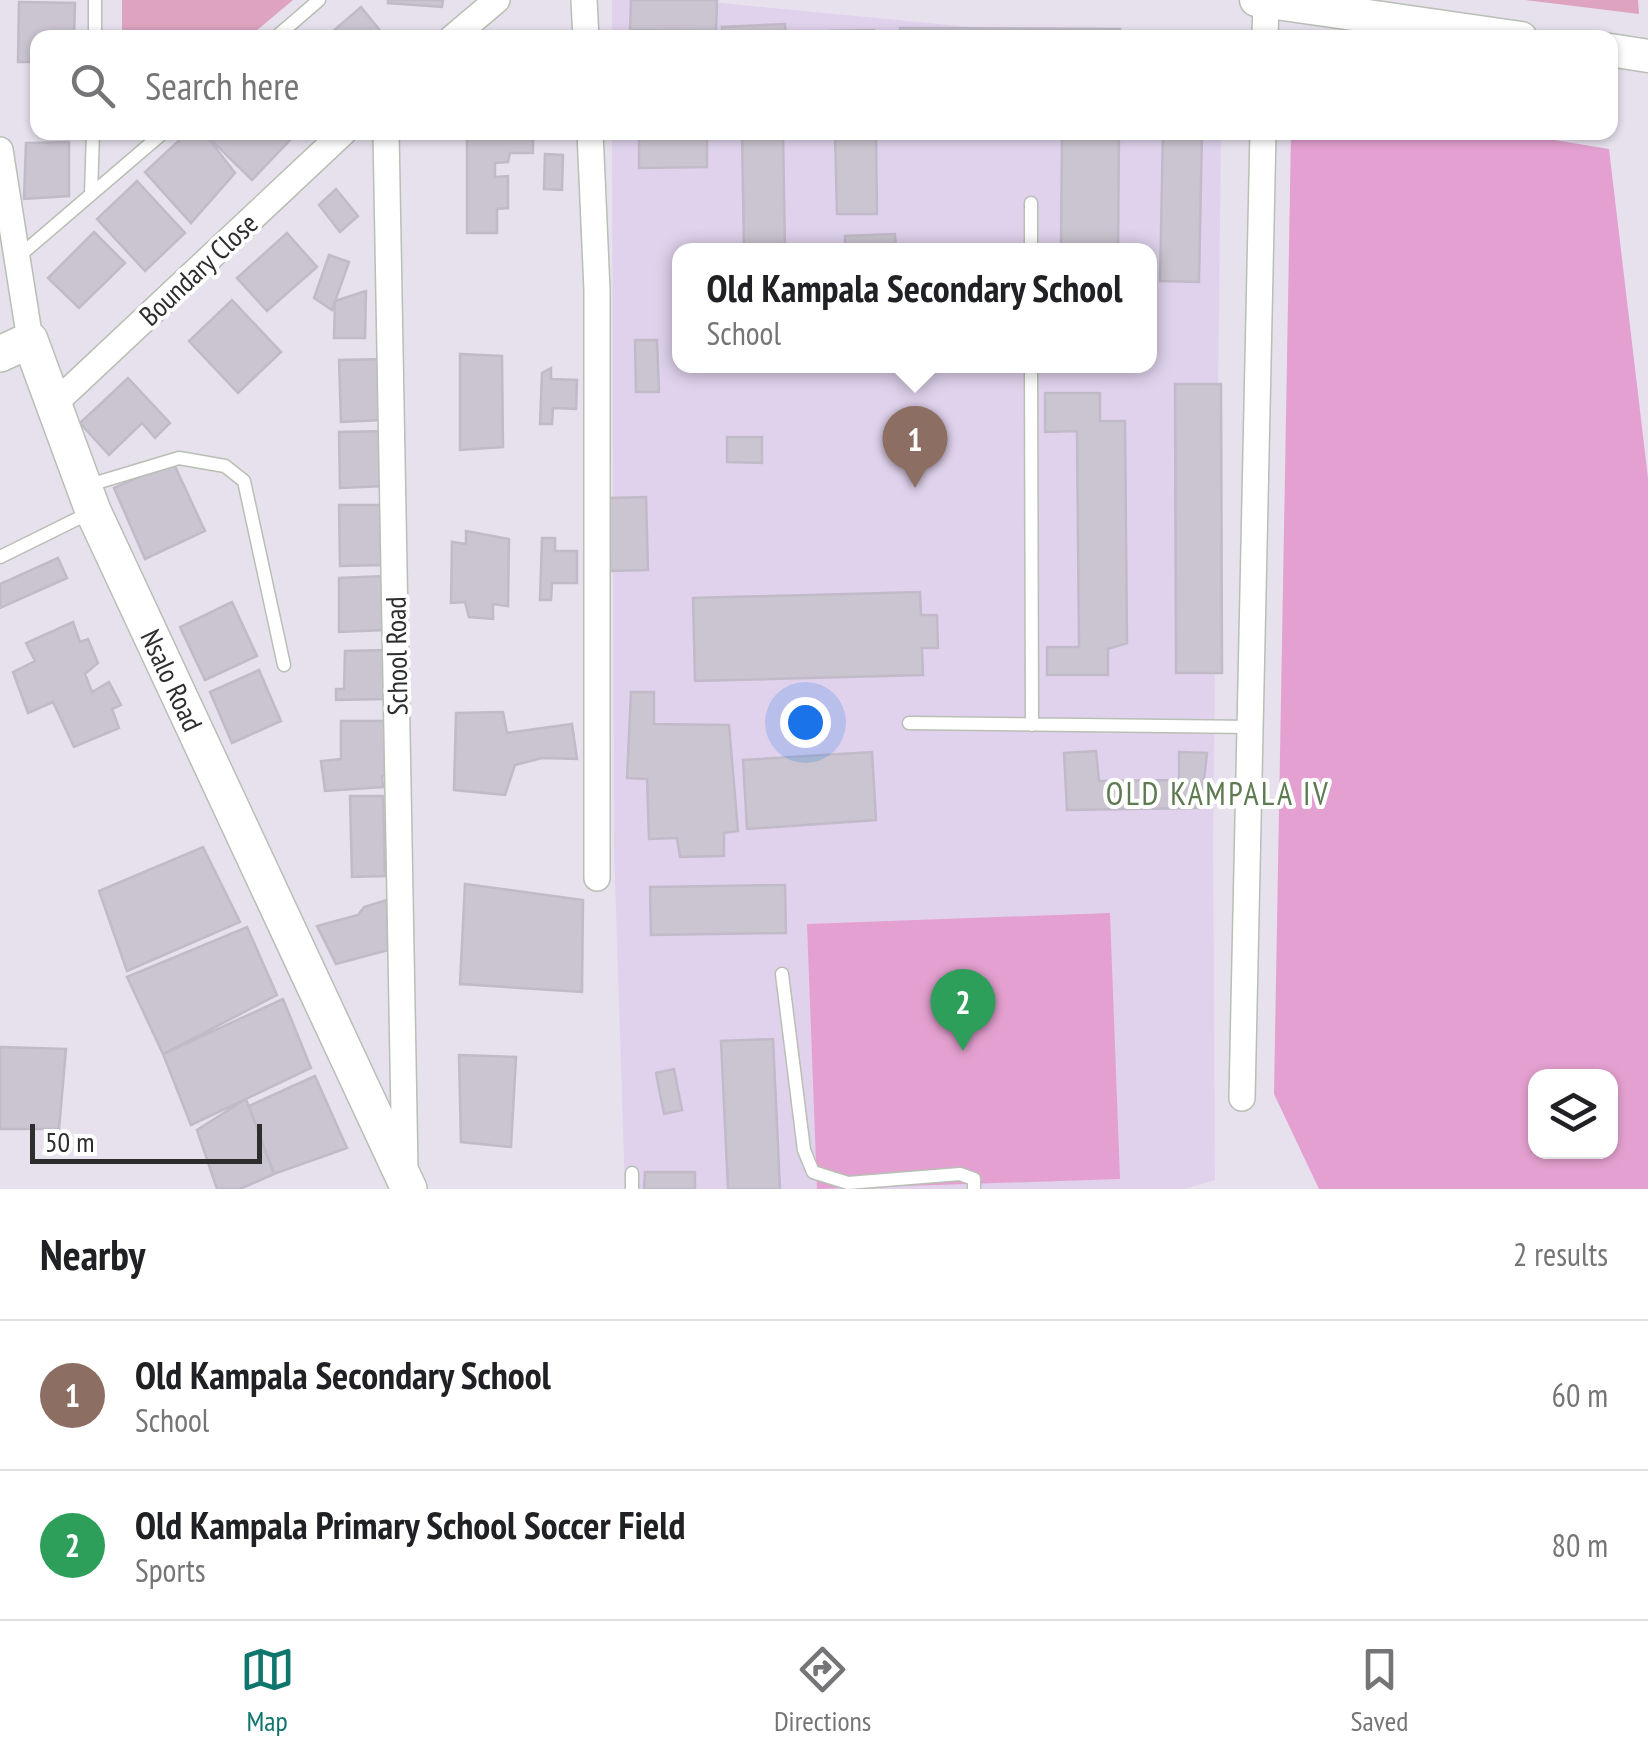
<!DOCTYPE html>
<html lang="en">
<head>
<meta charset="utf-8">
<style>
	:root { --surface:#fff; --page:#f6f6f6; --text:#202124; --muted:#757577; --line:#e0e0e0; --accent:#0f766e }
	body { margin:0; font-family:"PT Sans Narrow",sans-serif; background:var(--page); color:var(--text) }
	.controls { position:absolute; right:30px; bottom:30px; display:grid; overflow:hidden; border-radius:20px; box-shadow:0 2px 8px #0004 }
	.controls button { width:90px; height:90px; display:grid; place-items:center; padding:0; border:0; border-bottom:2px solid var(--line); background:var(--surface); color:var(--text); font:50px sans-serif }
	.scale { position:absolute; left:30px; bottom:25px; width:232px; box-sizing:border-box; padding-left:10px; border:5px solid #2d2d2d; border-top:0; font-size:28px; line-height:35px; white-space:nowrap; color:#2d2d2d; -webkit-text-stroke:8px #fff; paint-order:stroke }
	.you { position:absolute; left:805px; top:722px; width:35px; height:35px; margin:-25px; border:8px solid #fff; border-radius:50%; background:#1a73e8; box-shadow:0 0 0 15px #1a73e833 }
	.badge { display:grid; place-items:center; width:65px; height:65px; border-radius:50%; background:var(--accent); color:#fff; font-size:32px; font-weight:700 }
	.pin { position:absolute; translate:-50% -82px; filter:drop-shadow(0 2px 5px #0008) }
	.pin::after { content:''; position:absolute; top:52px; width:35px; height:30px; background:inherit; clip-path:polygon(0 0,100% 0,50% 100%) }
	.popup { position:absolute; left:672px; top:243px; width:485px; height:130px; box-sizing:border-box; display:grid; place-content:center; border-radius:20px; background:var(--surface); filter:drop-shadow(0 2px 8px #0005); font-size:32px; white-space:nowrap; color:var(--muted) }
	.popup b { font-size:38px; color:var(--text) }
	.popup::after { content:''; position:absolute; left:50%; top:100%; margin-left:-20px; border:20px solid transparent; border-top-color:var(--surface) }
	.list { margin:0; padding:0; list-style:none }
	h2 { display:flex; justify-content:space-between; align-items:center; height:130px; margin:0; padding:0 40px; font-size:42px }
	h2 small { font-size:32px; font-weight:400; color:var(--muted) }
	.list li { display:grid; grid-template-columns:65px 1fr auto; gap:30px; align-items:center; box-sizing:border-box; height:150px; padding:0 40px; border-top:2px solid var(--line) }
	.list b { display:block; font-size:38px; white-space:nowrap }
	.list p { margin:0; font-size:32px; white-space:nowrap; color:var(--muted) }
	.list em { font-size:32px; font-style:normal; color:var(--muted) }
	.icon { flex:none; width:55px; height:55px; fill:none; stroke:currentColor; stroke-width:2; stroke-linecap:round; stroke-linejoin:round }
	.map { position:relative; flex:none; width:1648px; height:1189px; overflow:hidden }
	.search { position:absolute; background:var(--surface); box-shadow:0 2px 8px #0004; left:30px; right:30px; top:30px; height:110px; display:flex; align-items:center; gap:25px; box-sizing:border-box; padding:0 35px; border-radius:20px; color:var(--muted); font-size:38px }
	.sheet { height:430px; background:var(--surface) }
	nav { display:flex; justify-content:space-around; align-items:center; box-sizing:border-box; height:140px; border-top:2px solid var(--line); background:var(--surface); font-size:28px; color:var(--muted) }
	nav a { display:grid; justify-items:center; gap:5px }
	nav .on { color:var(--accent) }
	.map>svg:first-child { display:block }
	.education { fill:#e0d2ec; fill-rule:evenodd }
	.green { fill:#dda3bf }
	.pitch { fill:#e4a0d0; fill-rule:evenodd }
	.building { fill:#cac5d0; stroke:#c1bac8; stroke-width:2.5 }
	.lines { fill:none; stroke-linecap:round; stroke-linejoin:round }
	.service-casing { stroke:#b8bfb4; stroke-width:15 }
	.minor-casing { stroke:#b8bfb4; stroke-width:28 }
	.tertiary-casing { stroke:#b8bfb4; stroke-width:35 }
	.secondary-casing { stroke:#b8bfb4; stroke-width:38 }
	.service { stroke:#fff; stroke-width:12 }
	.minor { stroke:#fff; stroke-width:25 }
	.tertiary { stroke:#fff; stroke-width:32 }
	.secondary { stroke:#fff; stroke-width:35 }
	.labels { text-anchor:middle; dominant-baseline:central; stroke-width:8; stroke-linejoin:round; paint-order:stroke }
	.street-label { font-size:28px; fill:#2d2d2d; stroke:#fff }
	.quarter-label { font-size:32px; letter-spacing:2.5px; fill:#5e7a51; stroke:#fff }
</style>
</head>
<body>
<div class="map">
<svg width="1648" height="1189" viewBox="0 0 1648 1189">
	<rect width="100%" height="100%" fill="#e6e1ed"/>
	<path class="education" d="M612,0H689L1072,37H612Z
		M612,133H1221L1213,844L1215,1180L1184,1189H625L614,848ZM680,250H1150V366H680Z"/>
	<path class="green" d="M122,0H293L249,37L122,38Z
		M1525,0H1638L1639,14Z"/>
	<path class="pitch" d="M1291,133H1512L1609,149L1648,478V1189H1319L1274,1094ZM1536,1076H1610V1152H1536Z
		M1110,913L1120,1179L817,1189L807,924Z"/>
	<path class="building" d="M388,0H443L442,7L388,3Z
		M631,0H717L716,31L630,30Z
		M19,2L75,3L74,38H38V62H18Z
		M361,7L386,38H325Z
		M785,24L786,38H722V27Z
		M900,28L1120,29V38H900Z
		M874,30V38H830L829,31Z
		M188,132L204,133L235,173L191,223L145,172Z
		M291,132L294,136L252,180L204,133Z
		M467,132H533V153H510L508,162L495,163V177L508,176V208L497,209V233H467Z
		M639,132H707V167L639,168Z
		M742,132H783L785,250H744Z
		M1062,132H1119L1118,250H1061Z
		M1163,132H1202L1199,282L1160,281Z
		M876,133L877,214H837L835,134Z
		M69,142V196L24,199L26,143Z
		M545,154L563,155L562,190L544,189Z
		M137,181L185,233L145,271L97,219Z
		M336,189L358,216L340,232L319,205Z
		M94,232L125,263L79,308L48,278Z
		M287,233L317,267L267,311L237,278Z
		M895,234L896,250H845V236Z
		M329,255L349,262L332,310L314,298Z
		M366,291L365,338H334L335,301Z
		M232,300L281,352L238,393L189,341Z
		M635,340H657L659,392H636Z
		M460,354L502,356L503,447L460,450Z
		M383,359V420L341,422L339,360Z
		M551,368V379L577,380L576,409L553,408L552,424H540L542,373Z
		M128,378L170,423L155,438L142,423L109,455L80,423Z
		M1175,384H1221L1222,673H1176Z
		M1045,393H1100V421H1125L1127,643L1108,649V675H1047V647H1079L1077,431L1045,432Z
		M384,431L385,486L340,488L339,432Z
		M727,437H762V463L727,462Z
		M173,462L205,531L145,559L114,488Z
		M646,497L648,570L610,571L609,498Z
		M339,505H384V565L340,566Z
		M466,531L509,539L508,606L493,604V619L469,617L465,602L451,603L452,542L466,544Z
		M542,538H555V551H577V583H552L551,600H540Z
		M58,558L67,578L0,608V584Z
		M385,576V630L339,632V578Z
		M920,592L921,615H937L938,648H922L923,675L695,681L693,598Z
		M232,602L257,656L205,680L180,627Z
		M73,622L80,642L88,639L98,663L85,674L92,692L109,682L121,705L112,709L119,728L74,747L53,702L28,713L13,672L35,661L26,643Z
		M386,650L385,699L336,700V689H344L345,651Z
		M259,670L281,721L232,743L210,692Z
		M631,692H654V724L729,725L738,831L724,833V856L680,857L677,838L649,839L647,779L627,778Z
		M503,712L507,733L572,724L577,759L542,758L515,765L505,795L454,790L456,713Z
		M341,721H386V775L382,776L383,787L325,791L321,761L341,759Z
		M1096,751L1099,781L1179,780V752L1207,753L1201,808L1067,810L1064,753Z
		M872,752L876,820L747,829L743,760Z
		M350,796H383L385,876L352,877Z
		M203,847L240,922L127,971L99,891Z
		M465,884L583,900L582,992L460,984Z
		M785,885L786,933L651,935L650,887Z
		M387,900L388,950L336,964L317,926L358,915L364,907Z
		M247,927L277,995L163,1054L127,977Z
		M283,999L311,1068L191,1125L163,1054Z
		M773,1039L780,1189H728L721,1041Z
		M0,1047L66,1049L59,1129H0Z
		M459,1055L516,1057L511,1147L461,1142Z
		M674,1069L682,1110L664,1114L656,1073Z
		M315,1076L347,1148L274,1174L249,1106Z
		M246,1099L274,1174L240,1189H217L197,1130Z
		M645,1172H695V1189H644Z"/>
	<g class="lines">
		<g class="service-casing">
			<path id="service" d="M95,38V0
				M275,38L319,0
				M91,194L93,132
				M1031,203V250
				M18,257L164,132
				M1031,366L1032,725
				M86,486L179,458L225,466L244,481L284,665
				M0,557L91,512
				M909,723L1250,727
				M782,974L804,1150L813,1172L848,1183L960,1174L974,1179V1189
				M632,1173V1189"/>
		</g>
		<g class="minor-casing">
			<path id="minor" d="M584,0L586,38
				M452,38L497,0
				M1265,38L1266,1
				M386,132L405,1170
				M590,132L597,290V878
				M0,150L30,340
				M52,406L344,132
				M1242,1098L1263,132"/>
		</g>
		<g class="tertiary-casing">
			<path id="tertiary" d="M1256,0L1521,38
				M1610,50L1648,56"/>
		</g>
		<g class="secondary-casing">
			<path id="secondary" d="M0,354L30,340L93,511L409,1189"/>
		</g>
		<use href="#service" class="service"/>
		<use href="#minor" class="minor"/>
		<use href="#tertiary" class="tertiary"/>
		<use href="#secondary" class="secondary"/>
	</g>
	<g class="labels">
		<g class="street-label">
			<text transform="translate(198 269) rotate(-43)">Boundary Close</text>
			<text transform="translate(396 656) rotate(-91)">School Road</text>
			<text transform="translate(172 680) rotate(65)">Nsalo Road</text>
		</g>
		<g class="quarter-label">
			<text x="1218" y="793">OLD KAMPALA IV</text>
		</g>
	</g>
</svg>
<div class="controls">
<button><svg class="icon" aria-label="layers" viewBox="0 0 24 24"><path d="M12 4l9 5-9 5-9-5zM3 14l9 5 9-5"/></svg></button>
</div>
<div class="scale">50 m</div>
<div class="you"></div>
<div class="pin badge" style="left:915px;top:488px;background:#8d6e63">1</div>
<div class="popup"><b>Old Kampala Secondary School</b>School</div>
<div class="pin badge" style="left:963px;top:1051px;background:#2e9e5b">2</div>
<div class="search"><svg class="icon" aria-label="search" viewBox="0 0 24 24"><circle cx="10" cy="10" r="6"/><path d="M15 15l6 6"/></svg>Search here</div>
</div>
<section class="sheet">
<h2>Nearby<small>2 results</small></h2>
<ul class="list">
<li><span class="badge" style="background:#8d6e63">1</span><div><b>Old Kampala Secondary School</b><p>School</p></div><em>60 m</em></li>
<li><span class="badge" style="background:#2e9e5b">2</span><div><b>Old Kampala Primary School Soccer Field</b><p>Sports</p></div><em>80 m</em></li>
</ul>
</section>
<nav>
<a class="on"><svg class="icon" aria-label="map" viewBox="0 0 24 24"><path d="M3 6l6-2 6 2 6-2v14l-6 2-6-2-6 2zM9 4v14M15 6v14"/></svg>Map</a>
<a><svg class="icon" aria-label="directions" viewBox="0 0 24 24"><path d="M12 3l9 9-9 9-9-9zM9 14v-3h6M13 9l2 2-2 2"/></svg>Directions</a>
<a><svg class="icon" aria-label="saved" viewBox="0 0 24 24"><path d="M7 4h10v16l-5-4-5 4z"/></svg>Saved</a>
</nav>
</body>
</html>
